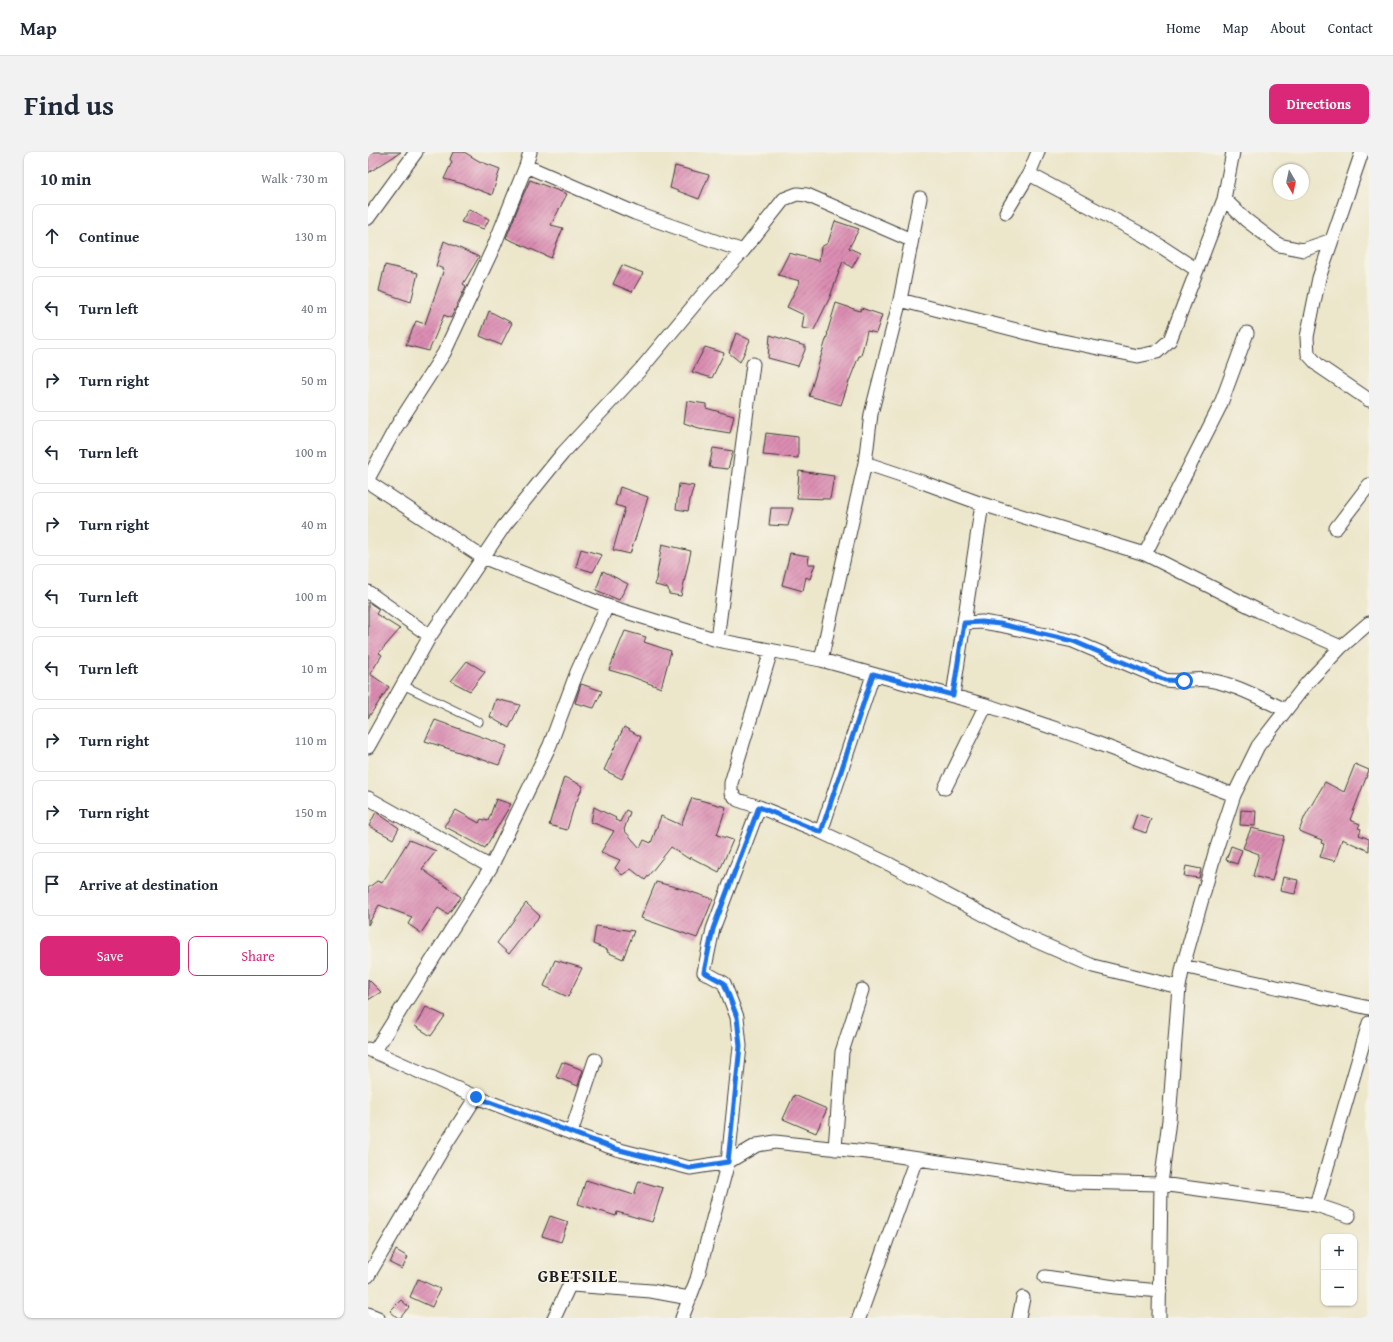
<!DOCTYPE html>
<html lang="en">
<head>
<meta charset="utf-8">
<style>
	:root { --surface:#fff; --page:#f2f2f3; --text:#1f2937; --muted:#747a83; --line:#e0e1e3; --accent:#db2777 }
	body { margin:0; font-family:"Gentium Book Plus",serif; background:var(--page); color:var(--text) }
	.controls { position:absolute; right:12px; bottom:12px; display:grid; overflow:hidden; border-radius:8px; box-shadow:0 1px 3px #0004 }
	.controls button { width:36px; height:36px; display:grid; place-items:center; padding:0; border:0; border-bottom:1px solid var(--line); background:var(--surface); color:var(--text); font:20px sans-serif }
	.compass { position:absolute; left:905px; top:12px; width:36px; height:36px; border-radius:50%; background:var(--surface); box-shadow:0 1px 3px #0004; rotate:171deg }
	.stop { position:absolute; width:12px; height:12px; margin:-9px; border:3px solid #1a73e8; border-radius:50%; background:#fff }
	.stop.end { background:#1a73e8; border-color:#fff; box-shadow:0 1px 4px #0008 }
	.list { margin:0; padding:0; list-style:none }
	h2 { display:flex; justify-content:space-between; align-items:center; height:52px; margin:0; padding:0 16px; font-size:17px }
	h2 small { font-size:13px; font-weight:400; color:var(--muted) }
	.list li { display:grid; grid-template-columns:26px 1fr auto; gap:12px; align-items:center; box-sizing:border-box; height:64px; margin:0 8px 8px; padding:0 8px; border:1px solid var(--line); border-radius:8px }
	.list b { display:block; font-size:15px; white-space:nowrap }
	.list em { font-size:13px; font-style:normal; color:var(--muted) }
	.actions { display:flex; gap:8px; padding:12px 16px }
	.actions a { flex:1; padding:9px 0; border:1px solid var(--accent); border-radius:8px; text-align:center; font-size:14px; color:var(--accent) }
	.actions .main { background:var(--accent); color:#fff }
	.icon { flex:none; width:22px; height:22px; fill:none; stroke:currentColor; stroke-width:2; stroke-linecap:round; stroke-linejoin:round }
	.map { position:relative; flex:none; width:1001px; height:1166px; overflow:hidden; border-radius:8px }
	header { display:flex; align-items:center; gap:24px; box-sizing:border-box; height:56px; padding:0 20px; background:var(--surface); border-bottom:1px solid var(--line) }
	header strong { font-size:19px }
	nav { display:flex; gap:22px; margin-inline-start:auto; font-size:14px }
	.intro { display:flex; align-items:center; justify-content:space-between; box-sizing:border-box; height:96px; padding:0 24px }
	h1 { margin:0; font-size:28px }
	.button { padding:10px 18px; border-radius:8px; background:var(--accent); color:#fff; font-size:14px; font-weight:700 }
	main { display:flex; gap:24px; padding:0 24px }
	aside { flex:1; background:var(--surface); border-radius:8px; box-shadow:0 1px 3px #0004 }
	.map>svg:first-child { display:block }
	.building { fill:url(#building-hatch) }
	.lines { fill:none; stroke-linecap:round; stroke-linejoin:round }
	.lane-casing { stroke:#3b3a36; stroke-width:9 }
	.street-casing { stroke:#3b3a36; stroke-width:15 }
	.lane { stroke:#fff; stroke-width:7 }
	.street { stroke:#fff; stroke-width:13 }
	.route { stroke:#1a73e8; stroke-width:5 }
	.labels { text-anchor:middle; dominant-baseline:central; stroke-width:3; stroke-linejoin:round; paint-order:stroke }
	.district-label { font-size:17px; font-weight:bold; letter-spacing:1px; fill:#1c1c1c; stroke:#f7f3e8 }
</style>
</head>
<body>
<header>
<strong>Map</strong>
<nav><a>Home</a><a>Map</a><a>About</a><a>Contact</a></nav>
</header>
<div class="intro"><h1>Find us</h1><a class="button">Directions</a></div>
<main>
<aside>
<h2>10 min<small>Walk · 730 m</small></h2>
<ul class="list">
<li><svg class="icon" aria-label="ahead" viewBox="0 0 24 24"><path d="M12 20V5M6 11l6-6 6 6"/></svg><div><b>Continue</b></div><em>130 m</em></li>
<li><svg class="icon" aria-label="left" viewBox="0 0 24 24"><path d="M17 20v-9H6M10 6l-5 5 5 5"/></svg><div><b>Turn left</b></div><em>40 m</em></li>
<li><svg class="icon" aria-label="right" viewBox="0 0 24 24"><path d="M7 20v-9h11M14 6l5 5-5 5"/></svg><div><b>Turn right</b></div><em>50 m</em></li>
<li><svg class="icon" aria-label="left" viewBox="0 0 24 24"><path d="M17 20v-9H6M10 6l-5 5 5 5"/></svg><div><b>Turn left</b></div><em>100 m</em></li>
<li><svg class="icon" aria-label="right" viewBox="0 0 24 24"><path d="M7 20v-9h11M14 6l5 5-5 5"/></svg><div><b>Turn right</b></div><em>40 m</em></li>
<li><svg class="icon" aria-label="left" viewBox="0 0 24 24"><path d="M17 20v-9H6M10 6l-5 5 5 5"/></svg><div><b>Turn left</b></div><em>100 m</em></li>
<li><svg class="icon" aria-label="left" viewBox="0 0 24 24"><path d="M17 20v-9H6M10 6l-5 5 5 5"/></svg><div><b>Turn left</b></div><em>10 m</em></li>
<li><svg class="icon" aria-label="right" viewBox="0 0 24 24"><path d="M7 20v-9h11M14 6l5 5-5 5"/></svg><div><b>Turn right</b></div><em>110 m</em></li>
<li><svg class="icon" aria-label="right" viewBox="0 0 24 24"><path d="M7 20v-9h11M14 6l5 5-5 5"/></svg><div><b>Turn right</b></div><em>150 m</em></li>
<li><svg class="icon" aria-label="arrive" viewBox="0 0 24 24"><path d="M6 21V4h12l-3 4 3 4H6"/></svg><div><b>Arrive at destination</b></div></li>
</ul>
<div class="actions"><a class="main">Save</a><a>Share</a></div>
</aside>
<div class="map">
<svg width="1001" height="1166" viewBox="0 0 1001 1166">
	<defs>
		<pattern id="building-hatch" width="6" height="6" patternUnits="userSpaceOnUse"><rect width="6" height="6" fill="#db8db2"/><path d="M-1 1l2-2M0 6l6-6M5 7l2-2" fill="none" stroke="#b17290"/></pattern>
	</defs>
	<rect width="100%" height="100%" fill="#f7f3e8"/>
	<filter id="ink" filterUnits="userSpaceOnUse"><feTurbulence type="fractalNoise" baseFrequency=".025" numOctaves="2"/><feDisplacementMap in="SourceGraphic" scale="8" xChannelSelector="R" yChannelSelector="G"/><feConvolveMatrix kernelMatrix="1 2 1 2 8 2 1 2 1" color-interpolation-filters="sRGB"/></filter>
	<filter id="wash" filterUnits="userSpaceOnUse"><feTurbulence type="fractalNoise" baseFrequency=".012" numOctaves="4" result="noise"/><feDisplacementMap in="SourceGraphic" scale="16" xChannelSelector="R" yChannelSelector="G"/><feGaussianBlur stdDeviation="0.9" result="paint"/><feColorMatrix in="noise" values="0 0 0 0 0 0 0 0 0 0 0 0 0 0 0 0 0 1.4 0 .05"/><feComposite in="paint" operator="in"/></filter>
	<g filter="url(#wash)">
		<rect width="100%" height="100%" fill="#ece6cb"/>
		<g id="blocks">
			<path class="building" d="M0,0H33L0,21Z
				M85,0H96L111,9L132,17L124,43L95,32L76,27L84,10L82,7Z
				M307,14L341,23L331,47L302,36Z
				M162,28L199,42L183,73L195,76L183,106L138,86L155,43Z
				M101,57L121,67L116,77L93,70Z
				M467,69L491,77L481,96L492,101L484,116L475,109L462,145L446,178L434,176L436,163L419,155L432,129L410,123L421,101L451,109L453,95L460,91Z
				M76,89L111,105L95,132L98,134L83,166L76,163L61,199L38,193L48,169L57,172L76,117L68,114Z
				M17,113L50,121L43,150L11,139Z
				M254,113L275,121L264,140L245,132Z
				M468,151L492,159L493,156L514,163L508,181L499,179L493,204H491L480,232L473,253L441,244L460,181H459Z
				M121,159L144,171L133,193L112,184Z
				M368,181L382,188L372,210L361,201Z
				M402,183L437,194V198L430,214L400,206Z
				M337,195L356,201L344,226L324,220Z
				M319,249L338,252V256L366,264L362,281L331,276L316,271Z
				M398,281L430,285V306L395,303Z
				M345,296L365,299L360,317L341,315Z
				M431,319L466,324L462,347L429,346Z
				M311,332L326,334L323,343L320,359L308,357Z
				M252,335L280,345L274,366L262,402L245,398L257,356L247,353Z
				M403,356H425L420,374L401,373Z
				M294,392L323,399L313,444L301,442L300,436L287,433Z
				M213,397L234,403L225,420L208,415Z
				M422,401L441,404L440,412H447L442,427L438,425L435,439L414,433Z
				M235,419L260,432L251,448L228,438Z
				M0,450L11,457L8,462L32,477L11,501L14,503L2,522L21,535L0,566Z
				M257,479L278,485L276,490L303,499L293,536L262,524L241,518Z
				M99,509L117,520L102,539L83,529Z
				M213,532L234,539L226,556L207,551Z
				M128,547L152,553L141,576L122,565Z
				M67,568L139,594L131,613L57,589Z
				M256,575L273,585L254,627L236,618Z
				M987,612L1001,618L982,668L992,672L990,676L993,677L991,683L1001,687V699L974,687L967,709L952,705L956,692L953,691L954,688L931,679L937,664L957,630L976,640Z
				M196,625L215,634L208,651H207L199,678L181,673Z
				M324,646L358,655L349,683L365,688L351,720L322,705L321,707L303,695L277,728L263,717L254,723L247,716L252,708L233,700L246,679L223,670L226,655L248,666L247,668L252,670L258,658L262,660L256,678L272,696L276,688L283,691L293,664L313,673Z
				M128,647L143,652L117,696L76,674L88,658L111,671L113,667L120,669Z
				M873,658L888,659L887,674L872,673Z
				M8,660L31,676L25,687L1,674Z
				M769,662L783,667L778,681L764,676Z
				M883,676L916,684L904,729L885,724L891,702L875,696Z
				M41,688L68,699L54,717L93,745L80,762L70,756L53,781L40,772L44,765L11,753L0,773V736L9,729L14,731Z
				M863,694L874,698L869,712L858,708Z
				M818,714L833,717L831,726L816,724Z
				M915,725L930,728L927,742L912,739Z
				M288,730L311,736L345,747L329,786L273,766Z
				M158,751L172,764L156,782L141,802L129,791Z
				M228,774L266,779L255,807L239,800L240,798L225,792Z
				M187,808L214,816L200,845L176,834Z
				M0,827L13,840L0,848Z
				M58,855L77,864L63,884L47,874Z
				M194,910L215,918L210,934L188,925Z
				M426,943L459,957L448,981L415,967Z
				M218,1028L266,1043L271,1029L295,1036L284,1070L249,1060L248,1064L210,1052Z
				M182,1064L200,1070L193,1090L174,1084Z
				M28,1098L40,1105L34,1117L22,1111Z
				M50,1127L72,1137L64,1155L42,1145Z
				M33,1148L41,1155L32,1166H30L22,1159Z"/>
		</g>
	</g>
	<g filter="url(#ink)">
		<use href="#blocks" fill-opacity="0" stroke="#3b3a36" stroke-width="1"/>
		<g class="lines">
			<g class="lane-casing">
				<path id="lane" d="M35,533L111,570"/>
			</g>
			<g class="street-casing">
				<path id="street" d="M994,0L951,126L939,185L940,202L951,214L1001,248
					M158,14L267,61L375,99
					M661,22L777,84L829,118
					M856,47L878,68L911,93L935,98L964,88
					M638,60L661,22L670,0
					M0,66L48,0
					M532,148L675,185L770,204L789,200L802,188L829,118L856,47L865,0
					M497,311L554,330L614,352L777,402L891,459L973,495
					M0,327L27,277L76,201L126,94L158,14L162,0
					M0,330L114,405L239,454L349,488L453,508L618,553L718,587L866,643
					M968,376L1001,333
					M777,402L852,254L879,181
					M0,440L62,484
					M596,471L614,470L632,473L705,489L797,528C812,531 825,526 840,528C865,531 895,548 918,558
					M349,488L385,212
					M403,499L363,631V641L370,648L391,655L453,680L521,712L652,782L725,814L811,835
					M453,508L497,311L503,262L532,148L552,46
					M585,543L614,352
					M0,595L62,484L136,374L195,301L273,217L336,141L375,99L416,47L429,42L439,43L543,88
					M577,636L618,553
					M0,646L123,715
					M453,680L505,523
					M815,814L1001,856
					M0,897L108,945L203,981L248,997L322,1016L360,1010L389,993L407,990L517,1002L704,1030L793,1032L948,1053L981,1064
					M6,900L123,715L182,593L209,520L239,454
					M203,981L227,908
					M467,997L474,900L494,838
					M948,1053L1001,871
					M0,1124L74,998L108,945
					M677,1125L747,1135L792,1139
					M0,1162L10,1166
					M186,1166L201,1134L204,1133L283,1139L321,1146
					M314,1166L329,1127L360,1010L372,894L369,865L356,831L336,820L345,777L391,655
					M491,1166L548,1007
					M651,1166L655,1146
					M791,1166L793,1032L801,968L811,835L815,814L847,701L866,643L890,594L939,531L973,495L1001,471"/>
			</g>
			<use href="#lane" class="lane"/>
			<use href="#street" class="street"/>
		</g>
	</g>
	<g class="lines" filter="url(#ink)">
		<path class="route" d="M108,945L248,997L322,1016L360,1010L372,894L369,865L356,831L336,820L345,777L391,655L453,680L505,522L585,543L596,471L614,470L632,472L705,489L797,528L816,529"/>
	</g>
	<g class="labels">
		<g class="district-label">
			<text x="210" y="1123">GBETSILE</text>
		</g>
	</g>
</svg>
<div class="controls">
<button>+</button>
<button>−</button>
</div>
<svg class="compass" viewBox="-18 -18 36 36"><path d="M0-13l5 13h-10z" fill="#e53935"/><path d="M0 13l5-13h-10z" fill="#747a83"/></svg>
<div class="stop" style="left:816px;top:529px"></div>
<div class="stop end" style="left:108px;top:945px"></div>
</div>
</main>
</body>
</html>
